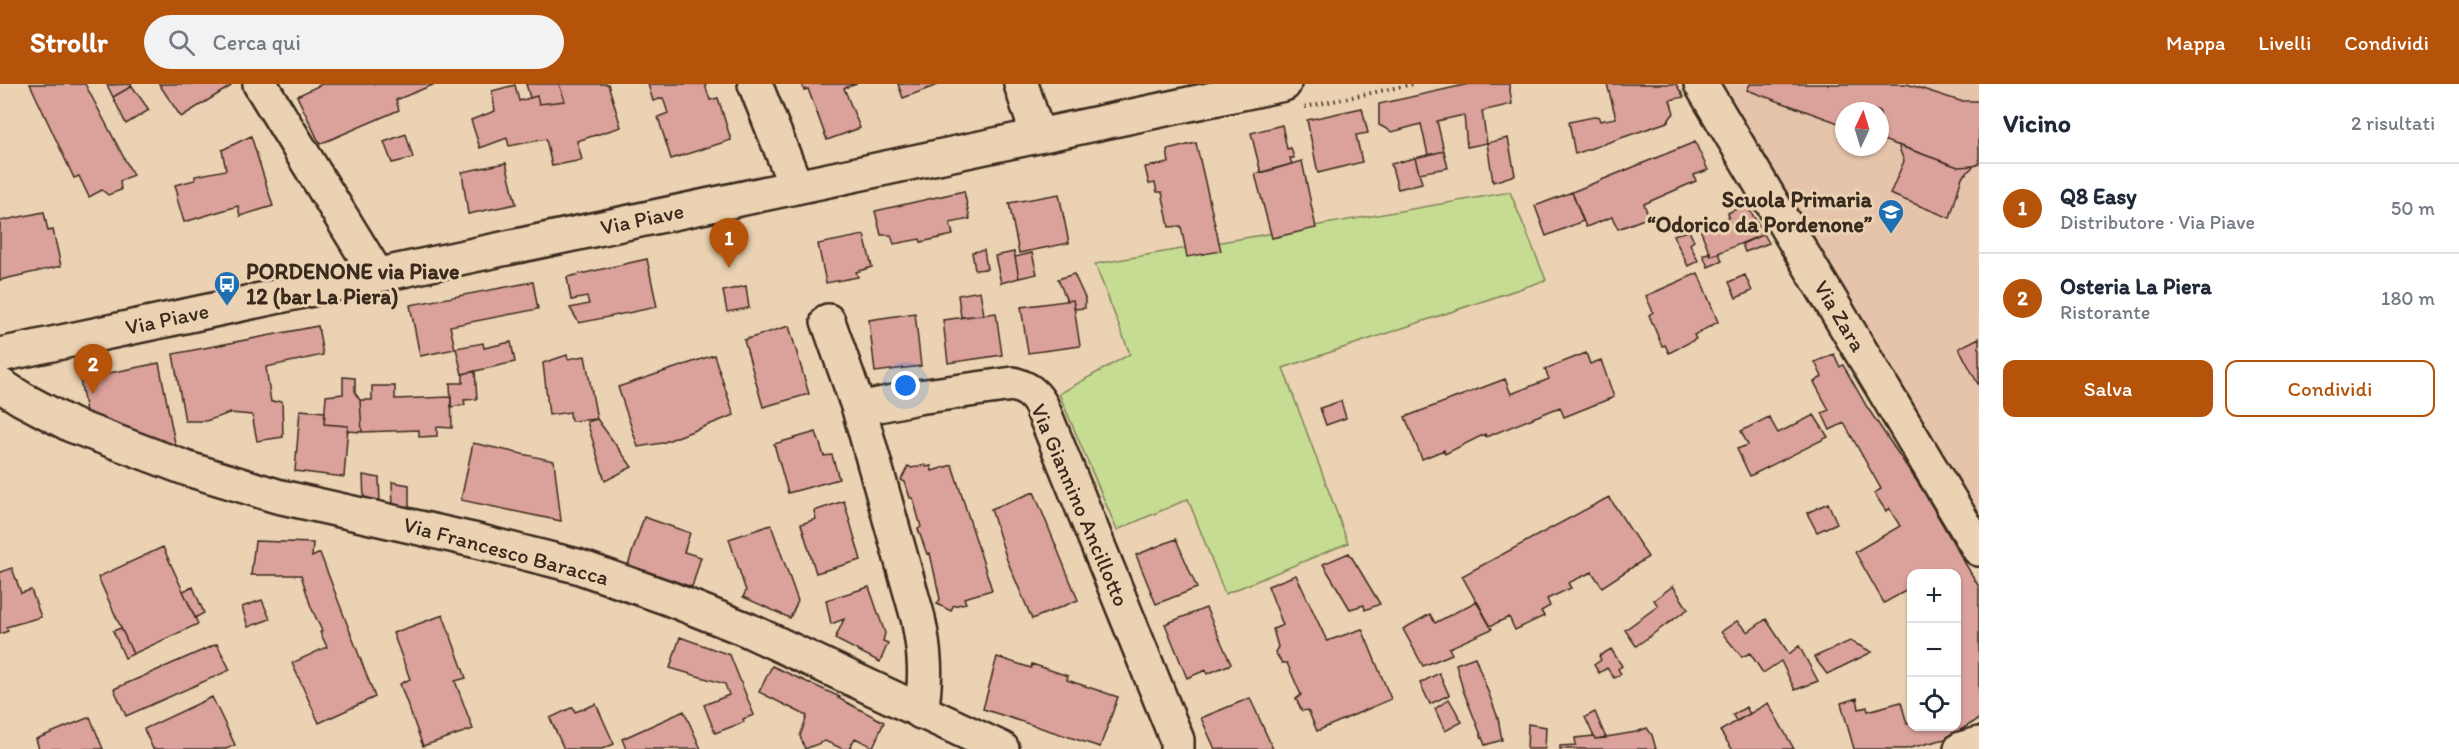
<!DOCTYPE html>
<html lang="it">
<head>
<meta charset="utf-8">
<style>
	:root { --surface:#fff; --page:#f2f2f3; --text:#1f2937; --muted:#747a83; --line:#e0e1e3; --accent:#b45309 }
	body { margin:0; font-family:Itim,sans-serif; background:var(--page); color:var(--text) }
	.controls { position:absolute; right:18px; bottom:18px; display:grid; overflow:hidden; border-radius:12px; box-shadow:0 2px 4px #0004 }
	.controls button { width:54px; height:54px; display:grid; place-items:center; padding:0; border:0; border-bottom:2px solid var(--line); background:var(--surface); color:var(--text); font:30px sans-serif }
	.compass { position:absolute; left:1835px; top:18px; width:54px; height:54px; border-radius:50%; background:var(--surface); box-shadow:0 2px 4px #0004; rotate:4deg }
	.you { position:absolute; left:906px; top:302px; width:21px; height:21px; margin:-15px; border:4px solid #fff; border-radius:50%; background:#1a73e8; box-shadow:0 0 0 9px #1a73e833 }
	.badge { display:grid; place-items:center; width:39px; height:39px; border-radius:50%; background:var(--accent); color:#fff; font-size:20px; font-weight:700 }
	.pin { position:absolute; translate:-50% -50px; filter:drop-shadow(0 2px 3px #0008) }
	.pin::after { content:''; position:absolute; top:32px; width:21px; height:18px; background:inherit; clip-path:polygon(0 0,100% 0,50% 100%) }
	.list { margin:0; padding:0; list-style:none }
	h2 { display:flex; justify-content:space-between; align-items:center; height:78px; margin:0; padding:0 24px; font-size:26px }
	h2 small { font-size:20px; font-weight:400; color:var(--muted) }
	.list li { display:grid; grid-template-columns:39px 1fr auto; gap:18px; align-items:center; box-sizing:border-box; height:90px; padding:0 24px; border-top:2px solid var(--line) }
	.list b { display:block; font-size:22px; white-space:nowrap }
	.list p { margin:0; font-size:20px; white-space:nowrap; color:var(--muted) }
	.list em { font-size:20px; font-style:normal; color:var(--muted) }
	.actions { display:flex; gap:12px; padding:18px 24px }
	.actions a { flex:1; padding:14px 0; border:2px solid var(--accent); border-radius:12px; text-align:center; font-size:21px; color:var(--accent) }
	.actions .main { background:var(--accent); color:#fff }
	.icon { flex:none; width:33px; height:33px; fill:none; stroke:currentColor; stroke-width:2; stroke-linecap:round; stroke-linejoin:round }
	.map { position:relative; flex:none; width:1979px; height:665px; overflow:hidden }
	header { display:flex; align-items:center; gap:36px; box-sizing:border-box; height:84px; padding:0 30px; background:var(--accent); color:#fff }
	header strong { font-size:28px }
	nav { display:flex; gap:33px; margin-inline-start:auto; font-size:21px }
	.search { width:420px; height:54px; background:var(--page); display:flex; align-items:center; gap:15px; box-sizing:border-box; padding:0 21px; border-radius:33px; color:var(--muted); font-size:22px }
	main { display:flex }
	aside { flex:1; background:var(--surface) }
	.map>svg:first-child { display:block }
	.built { fill:#e6c3ab; fill-rule:evenodd }
	.green { fill:#c5dc92; stroke:#808358; stroke-width:1.5 }
	.building { fill:#dba19b; stroke:#3b2a1e; stroke-width:1.5 }
	.lines { fill:none; stroke-linecap:round; stroke-linejoin:round }
	.minor-casing { stroke:#3b2a1e; stroke-width:38 }
	.path { stroke:#3b2a1e; stroke-width:4; stroke-dasharray:1.5 4.5; stroke-linecap:butt }
	.minor { stroke:#ead2b2; stroke-width:33 }
	.labels { text-anchor:middle; dominant-baseline:central; stroke-width:6; stroke-linejoin:round; paint-order:stroke }
	.poi-label { font-size:22px; font-weight:bold; fill:#3b2a1e; stroke:#ead2b2; text-anchor:end }
	.street-label { font-size:22px; fill:#3b2a1e; stroke:#ead2b2 }
</style>
</head>
<body>
<header>
<strong>Strollr</strong>
<div class="search"><svg class="icon" aria-label="search" viewBox="0 0 24 24"><circle cx="10" cy="10" r="6"/><path d="M15 15l6 6"/></svg>Cerca qui</div>
<nav><a>Mappa</a><a>Livelli</a><a>Condividi</a></nav>
</header>
<main>
<div class="map">
<svg width="1979" height="665" viewBox="0 0 1979 665">
	<rect width="100%" height="100%" fill="#ead2b2"/>
	<filter id="ink" filterUnits="userSpaceOnUse"><feTurbulence type="fractalNoise" baseFrequency=".0167" numOctaves="2"/><feDisplacementMap in="SourceGraphic" scale="12" xChannelSelector="R" yChannelSelector="G"/><feConvolveMatrix kernelMatrix="1 2 1 2 8 2 1 2 1" color-interpolation-filters="sRGB"/></filter>
	<g filter="url(#ink)">
		<path class="built" d="M1714,0H1979V450ZM1844,27H1880V63H1844Z"/>
		<path class="green" d="M1510,108L1546,196L1283,284L1348,459L1225,510L1188,415L1117,446L1059,310L1130,270L1095,180Z"/>
		<path class="building" d="M30,0H85L133,91L120,97L121,106L108,111L102,106L89,113L79,92L74,94Z
			M131,0L132,2L113,13L107,1Z
			M159,0H229L231,2L181,33Z
			M322,0H435L396,16L399,26L320,60L297,12Z
			M526,0H559L565,17L539,20L537,12L530,14Z
			M559,0H608L621,43L577,57L582,76L552,82L546,55L509,62L507,54L480,64L471,36L495,27L492,7L515,1L519,17L537,12L539,20L565,17Z
			M648,0H707L705,1L710,16L718,14L731,56L671,75L658,33L668,29L663,14L653,17Z
			M802,0H857L844,4L860,44L827,56L808,5L804,6Z
			M898,0H940L903,14Z
			M1469,0H1509L1512,20L1482,27L1487,59L1467,63L1464,31L1437,37L1444,67L1428,71L1421,40L1392,48L1379,41V20Z
			M1607,0H1676L1684,13L1670,16L1674,29L1667,38L1575,70L1569,38L1598,32L1600,37L1616,34Z
			M1750,0H1907L1960,17H1979V80L1974,82L1958,83L1880,55V27H1844V41L1747,6Z
			M132,2L149,26L126,40L113,13Z
			M1362,24L1368,49L1356,51L1362,78L1318,89L1307,36Z
			M1282,41L1287,65L1291,64L1294,74H1290L1292,80L1261,89L1251,49Z
			M406,50L413,74L392,79L384,58Z
			M251,52L273,122L240,132L238,122L184,138L176,111L178,110L175,101L195,96V92L226,86L222,66Z
			M1508,54L1515,91L1493,98L1487,59Z
			M1695,58L1708,86L1694,91L1696,97L1644,120L1649,133L1618,145L1612,133L1586,143L1572,108Z
			M1196,59L1221,167L1187,173L1181,142L1169,143L1162,108H1157L1155,99L1149,100L1145,83L1169,79L1167,66Z
			M1898,61L1958,83L1974,82L1962,93L1950,134L1890,110L1904,77Z
			M1444,67L1448,84L1419,89L1415,74Z
			M1415,74L1422,99L1398,105L1391,80Z
			M1302,77L1316,144L1272,154L1255,90Z
			M506,79L516,120L468,130L462,88Z
			M964,107L970,135L950,139L953,151L921,158L920,155L894,160L891,151H881L875,127Z
			M1572,108L1583,137L1546,152L1535,122Z
			M1059,110L1069,159L1019,169L1009,119Z
			M1746,120L1764,150L1711,172L1700,145L1729,133L1728,129Z
			M44,128L48,147L53,146L61,182L0,196V137Z
			M1689,147L1694,157L1690,160L1698,177L1688,182L1673,151Z
			M1764,150L1769,159L1745,168L1742,160Z
			M864,151L872,183L856,188L858,193L826,199L818,160Z
			M984,166L987,185L975,186L972,168Z
			M1014,168L1019,194L1001,199L995,172Z
			M1710,168L1711,172L1719,169L1722,177L1708,183L1703,171Z
			M1032,169L1037,190L1019,194L1015,173Z
			M647,175L657,223L579,239L570,224L589,220L587,213L571,216L567,193Z
			M1698,189L1718,238L1694,251L1696,255L1669,269L1665,261L1662,262L1649,231L1653,228L1646,212Z
			M1074,190L1085,214V224L1075,225L1073,216L1067,217L1058,195Z
			M1745,191L1752,207L1736,214L1729,198Z
			M533,198L538,225L450,242L455,265L420,272L410,221Z
			M746,202L749,224L727,228L723,207Z
			M980,207L984,231L961,233L958,211Z
			M1073,216L1080,262L1028,269L1021,223Z
			M915,229L921,282L875,288L869,236Z
			M996,229L1002,271L948,279L943,236Z
			M318,242L323,271L266,283L271,318L282,317L283,353L257,357L252,331L230,329L206,337H185L173,270Z
			M789,242L809,310L763,323L744,256Z
			M1979,254V302L1959,264Z
			M511,258L515,278L462,290L456,264L483,259L484,264Z
			M1586,269L1590,280L1601,276L1614,313L1564,333L1560,323L1486,353L1485,350L1445,370L1444,366L1422,375L1405,333L1505,295L1511,310L1549,295L1545,285Z
			M1834,270L1840,283L1843,281L1867,323L1922,405L1979,503V635L1945,655L1906,665H1854L1841,619L1857,614L1859,625L1867,623L1868,627L1901,618L1907,640L1912,638V642H1956V490H1912V510L1909,505L1884,519L1855,468L1900,442L1889,424L1886,427L1874,409L1881,405L1844,339L1830,346L1822,329L1829,326L1814,298L1822,293L1815,278Z
			M567,271L568,275L585,272L597,335L571,337L570,328L549,331L543,279Z
			M714,271L734,331L662,359L638,363L618,303Z
			M159,279L177,369L87,333L80,295Z
			M475,287L477,315L464,316L465,321L451,323L450,299H463V290Z
			M343,293L355,294V309L360,316L362,348L347,347L348,342L324,340L326,312L343,310Z
			M372,302H395V315L451,313L452,344L437,343V352L419,353V346L362,348L360,316H372Z
			M1341,317L1346,334L1326,341L1320,324Z
			M300,326L325,328L324,340L348,342L344,393L295,387Z
			M1814,331L1828,353L1750,392L1737,365L1748,361L1741,347L1769,333L1778,349Z
			M597,335L632,383L605,397L587,338Z
			M816,348L824,372L832,371L839,395L788,409L774,360Z
			M473,359L554,377L561,437L461,416Z
			M925,381L926,383L931,382L932,387L952,381L992,506L964,514L966,519L953,522L951,527L937,520L940,515L930,469L927,470L918,445L921,443L913,414H910L905,398L901,396L908,382L912,384Z
			M363,391L379,394L380,420L364,416Z
			M392,398L409,401V425L393,422Z
			M1034,408L1078,516L1032,535L1007,476L991,425Z
			M1609,413L1648,473L1602,503L1592,488L1568,499L1571,504L1547,515L1550,522L1541,527L1544,532L1515,546L1509,533L1490,542L1462,492Z
			M844,417L861,476L816,489L801,440L816,435L814,427Z
			M1828,419L1837,439L1817,448L1807,429Z
			M644,433L690,449L684,468L701,473L692,503L628,481Z
			M771,441L798,517L790,534L743,513L746,507L729,455Z
			M1176,455L1197,504L1156,520L1136,471Z
			M255,457L313,459L312,473L320,469L375,613L319,639L292,579L327,563L320,548L322,547L311,523L301,491H251Z
			M163,463L198,540L133,570L98,493Z
			M1349,469L1359,485L1380,520L1365,526L1364,521L1350,525L1323,480Z
			M12,484L21,509L31,506L41,533L6,543L8,547L0,550V488Z
			M1296,491L1327,557L1362,545L1391,615L1317,647L1308,626L1302,627L1296,615L1301,611L1287,579H1282L1275,568L1278,563L1273,545L1283,541L1268,502Z
			M1673,502L1688,525L1636,562L1625,546L1658,522L1654,516Z
			M193,503L204,529L195,534L183,507Z
			M869,503L885,549L883,557L888,559L880,578L835,555L844,535L831,540L826,516Z
			M262,516L270,535L248,543L242,523Z
			M1477,517L1492,545L1449,564L1452,570L1423,582L1403,545L1430,530L1435,539Z
			M1206,524L1231,580L1207,590L1206,586L1187,594L1165,540Z
			M443,531L466,594L455,597L473,645L423,662L400,600L410,595L393,549Z
			M1766,535L1789,570L1799,562L1818,597L1795,606L1781,577L1763,589L1750,569L1742,573L1721,548L1737,537L1748,548Z
			M121,544L133,570L125,574L113,547Z
			M680,553L730,571L754,631L743,635L744,638L715,649L704,621L729,611L725,600L670,584Z
			M1850,557L1872,568L1827,590L1814,573Z
			M217,560L230,586L126,632L114,605Z
			M1611,565L1622,582L1618,585L1621,590L1614,594L1607,584L1599,589L1594,581L1601,576L1599,572Z
			M997,573L1031,584L1032,580L1068,592L1067,596L1118,613L1100,663L983,625Z
			M1475,573L1498,634L1502,656L1485,661L1463,606L1456,580Z
			M772,582L840,613L838,614L884,638L873,663L855,654L849,665H843L825,657L805,665L800,652L807,632L759,608Z
			M1439,589L1449,611L1430,620L1420,599Z
			M212,613L235,661L226,665H153L144,645Z
			M1250,614L1273,665H1215L1201,634Z
			M1449,615L1462,638L1445,647L1435,625Z
			M1768,619L1794,665H1732L1720,647Z
			M596,620L614,660L602,665H564L550,634L573,623L575,628Z
			M1746,623L1750,630L1736,637L1733,631Z
			M684,627L701,665H626L622,655Z
			M1595,628L1606,654L1595,655L1585,633Z
			M90,633L103,665H39L36,655Z
			M1528,640L1546,643L1545,665H1527Z
			M1647,644L1652,651L1656,665H1560V662L1576,661L1575,654L1594,652L1595,655L1636,648Z"/>
		<g class="lines">
			<g class="minor-casing">
				<path id="minor" d="M260,0L377,191
					M755,0L796,103
					M1021,0L1038,52
					M1701,0L1979,465
					M828,237L859,325L918,313L1013,300C1027,304 1034,309 1041,321L1177,656V665
					M0,271L1284,0
					M0,301L22,315L71,341L188,385L277,412L473,456L577,482L668,514L748,546L1002,665
					M859,325L918,534C925,568 927,593 921,628
					M1961,665L1979,660"/>
			</g>
			<path class="path" d="M1305,23L1413,0"/>
			<use href="#minor" class="minor"/>
		</g>
	</g>
	<defs>
		<g id="school-pin" transform="scale(1.35)"><path d="M0 17L-7.5 6A9.5 9.5 0 1 1 7.5 6Z" fill="#1f6fb2" stroke="#ead2b2"/><path d="M0-5L7-2L0 1L-7-2ZM-4 1L0 2.5L4 1V4Q0 6-4 4Z" fill="#fff"/></g>
		<g id="bus-pin" transform="scale(1.35)"><path d="M0 17L-7.5 6A9.5 9.5 0 1 1 7.5 6Z" fill="#1f6fb2" stroke="#ead2b2"/><path d="M-5-6H5V4H4V6H2V4H-2V6H-4V4H-5ZM-3.5-4V0h7V-4ZM-3.5 1.2v1.5H-2V1.2ZM2 1.2v1.5H3.5V1.2Z" fill="#fff"/></g>
	</defs>
	<g fill-rule="evenodd">
		<use href="#school-pin" x="1891" y="128"/>
		<use href="#bus-pin" x="227" y="200"/>
	</g>
	<g class="labels">
		<g class="poi-label">
			<text x="1872" y="115">Scuola Primaria<tspan x="1872" dy="25">“Odorico da Pordenone”</tspan></text>
			<text x="246" y="187" text-anchor="start">PORDENONE via Piave<tspan x="246" dy="25">12 (bar La Piera)</tspan></text>
		</g>
		<g class="street-label">
			<text transform="translate(642 135) rotate(-12)">Via Piave</text>
			<text transform="translate(1840 232) rotate(59)">Via Zara</text>
			<text transform="translate(167 235) rotate(-12)">Via Piave</text>
			<text transform="translate(1080 421) rotate(67)">Via Giannino Ancillotto</text>
			<text transform="translate(506 467) rotate(15)">Via Francesco Baracca</text>
		</g>
	</g>
</svg>
<div class="controls">
<button>+</button>
<button>−</button>
<button><svg class="icon" aria-label="locate" viewBox="0 0 24 24"><circle cx="12" cy="12" r="6"/><path d="M12 2v4M12 18v4M2 12h4M18 12h4"/></svg></button>
</div>
<svg class="compass" viewBox="-18 -18 36 36"><path d="M0-13l5 13h-10z" fill="#e53935"/><path d="M0 13l5-13h-10z" fill="#747a83"/></svg>
<div class="you"></div>
<div class="pin badge" style="left:729px;top:184px">1</div>
<div class="pin badge" style="left:93px;top:310px">2</div>
</div>
<aside>
<h2>Vicino<small>2 risultati</small></h2>
<ul class="list">
<li><span class="badge">1</span><div><b>Q8 Easy</b><p>Distributore · Via Piave</p></div><em>50 m</em></li>
<li><span class="badge">2</span><div><b>Osteria La Piera</b><p>Ristorante</p></div><em>180 m</em></li>
</ul>
<div class="actions"><a class="main">Salva</a><a>Condividi</a></div>
</aside>
</main>
</body>
</html>
